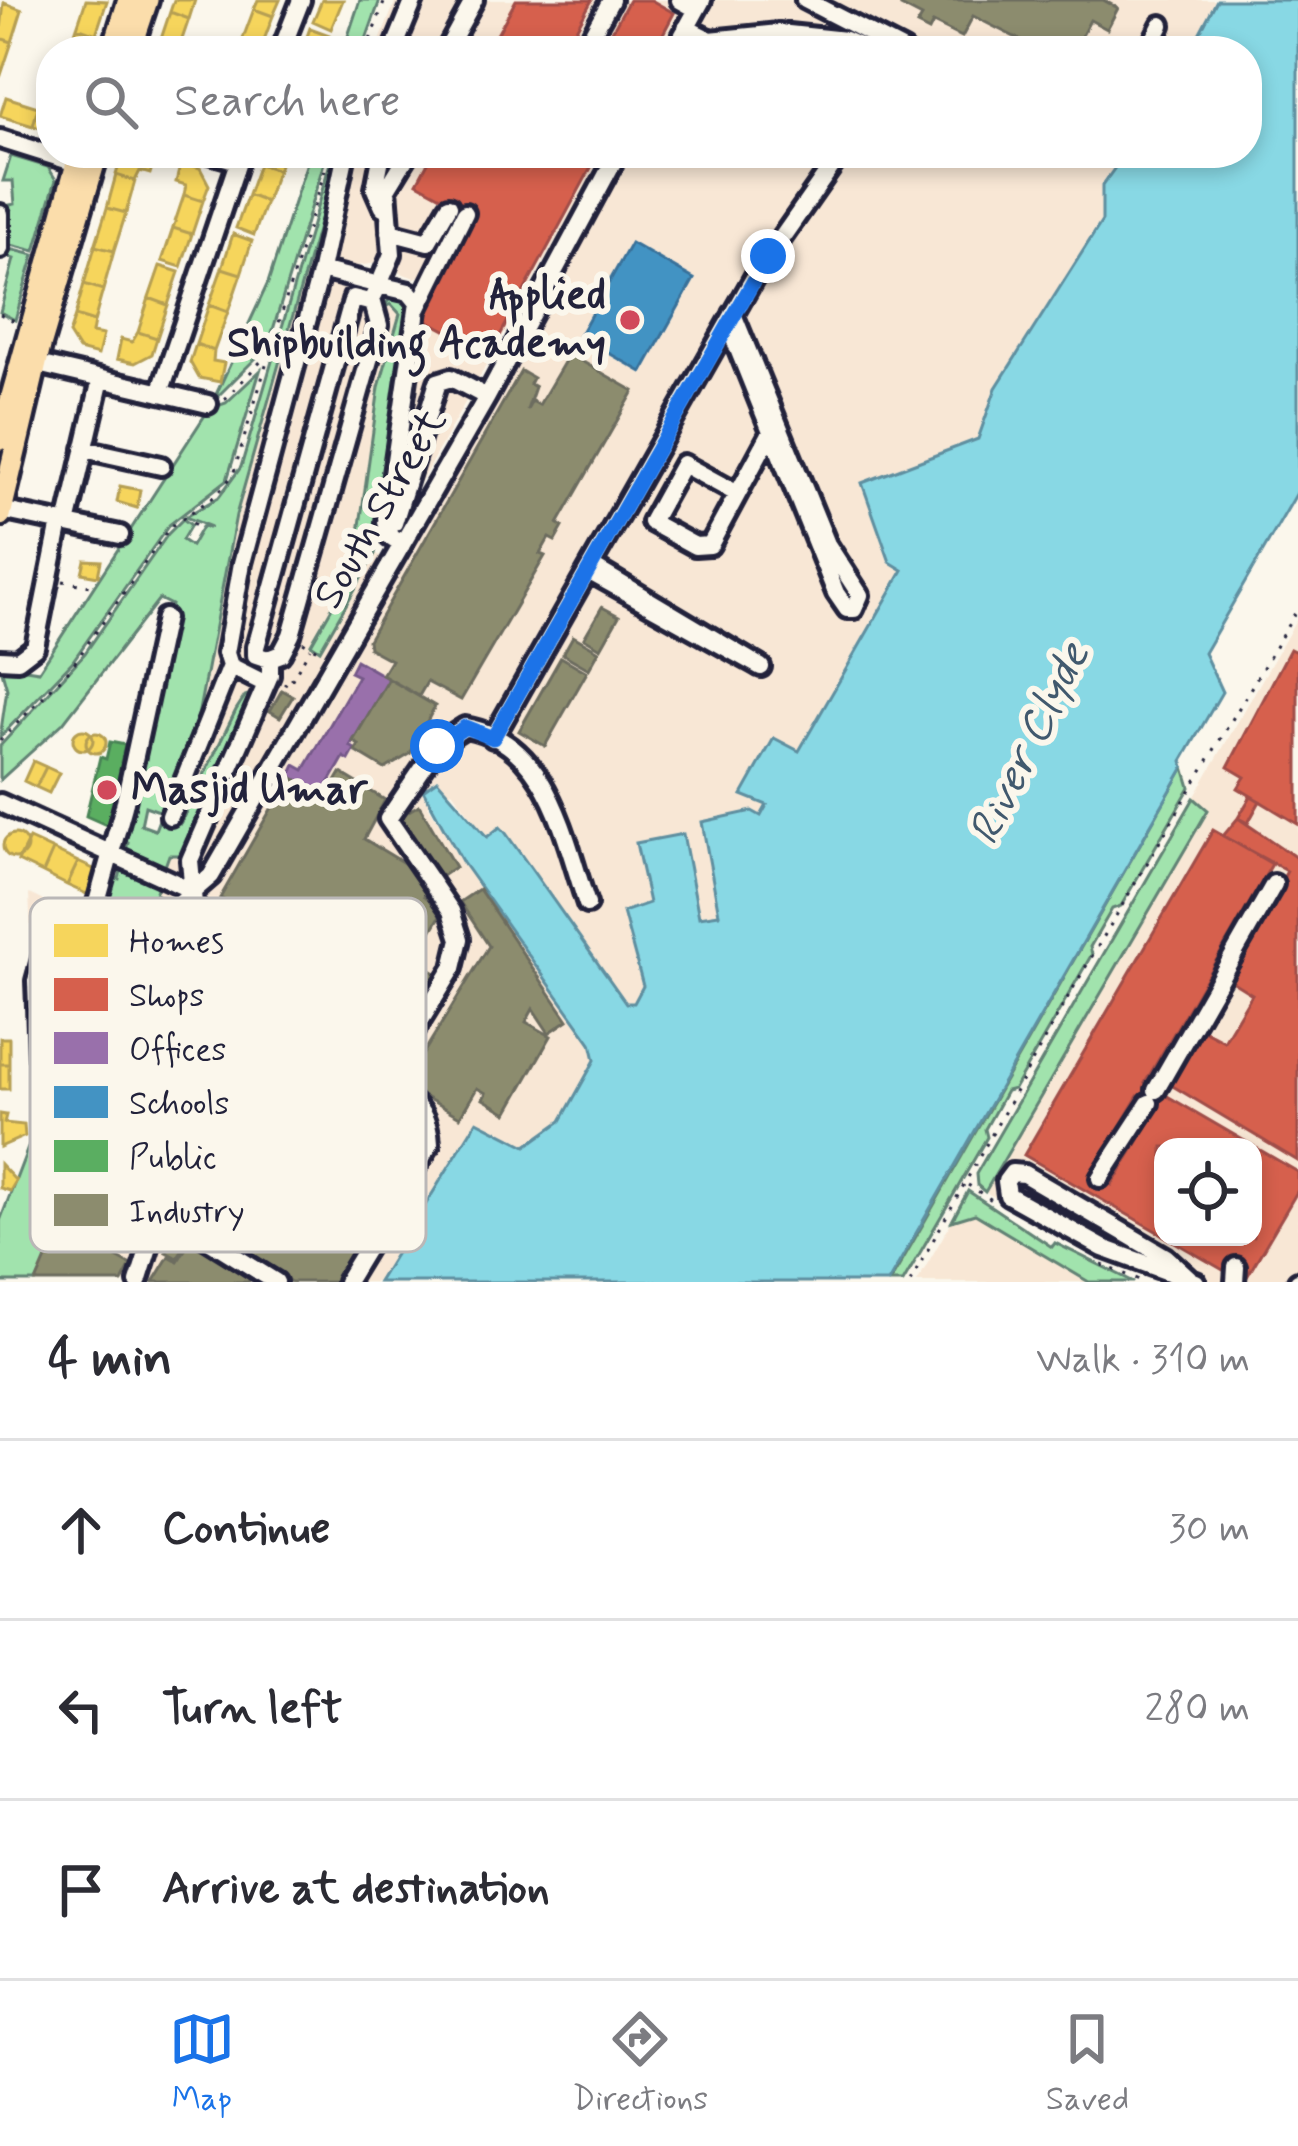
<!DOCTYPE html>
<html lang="en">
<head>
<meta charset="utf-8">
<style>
	:root { --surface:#fff; --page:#f7f7f7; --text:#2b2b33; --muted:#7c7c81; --line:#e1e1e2; --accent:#1a73e8 }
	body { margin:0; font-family:Mynerve,sans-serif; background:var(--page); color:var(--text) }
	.controls { position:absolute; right:36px; bottom:36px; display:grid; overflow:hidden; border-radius:24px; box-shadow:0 6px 18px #0003 }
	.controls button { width:108px; height:108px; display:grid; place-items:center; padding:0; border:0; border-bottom:3px solid var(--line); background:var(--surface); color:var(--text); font:60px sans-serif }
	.stop { position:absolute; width:36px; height:36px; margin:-27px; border:9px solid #1a73e8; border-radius:50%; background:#fff }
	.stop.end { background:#1a73e8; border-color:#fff; box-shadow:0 3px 12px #0008 }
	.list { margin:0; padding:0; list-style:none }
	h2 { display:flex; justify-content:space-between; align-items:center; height:156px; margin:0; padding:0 48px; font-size:51px }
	h2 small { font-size:39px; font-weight:400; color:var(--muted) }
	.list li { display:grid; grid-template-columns:78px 1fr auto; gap:36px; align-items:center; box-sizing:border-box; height:180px; padding:0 48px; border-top:3px solid var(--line) }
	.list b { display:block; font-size:45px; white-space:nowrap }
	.list em { font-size:39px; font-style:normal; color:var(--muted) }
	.icon { flex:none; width:66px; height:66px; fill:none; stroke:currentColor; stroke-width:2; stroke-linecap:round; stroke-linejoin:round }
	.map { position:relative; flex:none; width:1298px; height:1282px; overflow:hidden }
	.search { position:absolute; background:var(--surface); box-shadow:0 6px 18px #0003; left:36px; right:36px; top:36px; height:132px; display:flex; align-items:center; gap:30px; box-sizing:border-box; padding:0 42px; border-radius:48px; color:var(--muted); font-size:45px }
	.sheet { height:696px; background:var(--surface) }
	nav { display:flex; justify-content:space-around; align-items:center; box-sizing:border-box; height:168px; border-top:3px solid var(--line); background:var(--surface); font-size:33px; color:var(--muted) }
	nav a { display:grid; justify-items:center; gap:6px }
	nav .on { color:var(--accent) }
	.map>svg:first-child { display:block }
	.built { fill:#f8e7d5; fill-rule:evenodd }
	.green { fill:#a1e3ad; stroke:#628274; stroke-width:3 }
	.water { fill:#88d8e4; stroke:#5f8fa0; stroke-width:3 }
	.homes { fill:#f6d55c; stroke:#b69f52; stroke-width:3 }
	.shops { fill:#d6604d; stroke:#a04d48; stroke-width:3; fill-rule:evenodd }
	.offices { fill:#9970ab; stroke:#755989; stroke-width:3 }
	.schools { fill:#4393c3; stroke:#39719a; stroke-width:3 }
	.public { fill:#5aae61; stroke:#498456; stroke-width:3 }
	.industry { fill:#8c8c6e; stroke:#6c6c5f; stroke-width:3 }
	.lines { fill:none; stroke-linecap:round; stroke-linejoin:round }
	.minor-casing { stroke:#22223b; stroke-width:26 }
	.major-casing { stroke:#22223b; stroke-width:30 }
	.path { stroke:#22223b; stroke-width:3; stroke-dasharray:3 9; stroke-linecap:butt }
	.minor { stroke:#fbf7ec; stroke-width:16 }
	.major { stroke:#fbddab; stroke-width:21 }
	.route { stroke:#1a73e8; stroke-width:15 }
	.poi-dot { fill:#d1495b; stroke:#fbf7ec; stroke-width:4.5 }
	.labels { text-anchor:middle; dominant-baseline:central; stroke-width:12; stroke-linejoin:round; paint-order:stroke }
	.poi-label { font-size:42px; font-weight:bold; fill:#22223b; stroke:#fbf7ec; text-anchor:end }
	.street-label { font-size:42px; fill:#22223b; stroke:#fbf7ec }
	.water-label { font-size:45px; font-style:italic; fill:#41596e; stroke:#fbf7ec }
	.key { fill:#fbf7ec; stroke:#bab7b7; stroke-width:3 }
	.key-label { font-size:33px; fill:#22223b }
</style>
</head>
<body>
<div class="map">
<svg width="1298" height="1282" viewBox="0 0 1298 1282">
	<rect width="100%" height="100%" fill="#fbf7ec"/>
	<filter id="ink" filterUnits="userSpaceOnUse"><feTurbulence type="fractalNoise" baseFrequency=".00833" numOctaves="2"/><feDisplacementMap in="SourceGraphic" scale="24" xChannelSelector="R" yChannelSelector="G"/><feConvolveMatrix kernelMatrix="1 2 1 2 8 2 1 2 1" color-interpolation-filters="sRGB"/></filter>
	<g filter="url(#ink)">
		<path class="built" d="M396,0H688L660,51H376Z
			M689,0H1217L1190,51H688L709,11Z
			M339,153H605L402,515L392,513L425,304L437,282L424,274L415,278L401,273L385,262L342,268L350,285L347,299L381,309L392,297L405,302L375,553L402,569L633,153H1127L1104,180L1102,221L996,388L978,439L799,752L774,739L742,794L767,806L761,816L735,818L719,914L699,917L682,835L649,904L635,956L643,989L634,1003H626L505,832L500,828L487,837L452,791L428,806L593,1047L594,1064L561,1121L524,1147L477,1121L378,1282H37L112,1097L164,921L155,895L180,825L160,817L198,716L236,515Z
			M1298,617V1282H1167L1093,1253L985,1192L1207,811L1194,798ZM1163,1147H1253V1237H1163Z
			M108,876L55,1077L40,1120L29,894L83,920Z
			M970,1213L975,1214L1089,1282H917L952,1221Z"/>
		<path class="green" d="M360,0H380L362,51H343Z
			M310,153H327L268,346L213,401L268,283Z
			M333,153H339L236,515L198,716L162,812L145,806L141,825L155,830L160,817L180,824L236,710L245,696L254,693L184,855H169L155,894L173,903L119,1079L45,1265L36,1282H0V1221L55,1077L108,876L119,879L128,842L118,837L171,605L159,599L63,723L0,780V746L85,653L168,534L183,519L191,525L182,540L191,546L202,527H211L185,517L219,497L241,467Z
			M11,156L48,167L56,180L35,251L11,245L5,206L15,204L13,181H3Z
			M10,249L34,255L15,320L0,312L14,259L4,256Z
			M392,297L405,302L411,314L375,554L320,650L311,644L354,569L379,387L400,314L391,304L381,309Z
			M260,371L227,480L169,525L72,662L0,737L7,689L0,665L39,671L209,409L226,403Z
			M1184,767L1190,787L1121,906L1112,909L1090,947L1092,954L1014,1089L1006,1091L985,1129L987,1137L903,1282H890Z
			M1194,798L1208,810L985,1192L977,1185L976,1174Z
			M968,1191L1052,1247L1055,1243L1134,1282H1089L975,1214L952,1221Z"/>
		<path class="water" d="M1217,0H1298V491L1204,653L1222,692L1182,761L1184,767L888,1282H378L477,1121L526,1146L561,1121L595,1060L591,1043L463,863L423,790L437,780L487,837L500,827L505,832L626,1003H634L643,986L623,912L649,903L636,843L683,834L699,917L719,914L702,822L752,811L761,816L767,805L742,795L774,738L799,751L903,570L890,562L862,483L978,439L996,388L1102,221V186L1124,155L1247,153V51H1190Z"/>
		<path class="homes" d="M86,0L107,1L96,34L77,27Z
			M174,0H195L189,19L170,12Z
			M258,0H280L273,16L254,9Z
			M322,0H343L331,29L313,21Z
			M4,3L22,10L12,42L0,38Z
			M254,9L273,16L261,48L242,41Z
			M170,12L189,19L178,51H157Z
			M77,27L96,34L90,51H69Z
			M310,28L329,35L323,51H302Z
			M0,38L12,42L1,75L0,74Z
			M6,97L38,107L33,126L0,116Z
			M51,104V131L33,126L38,107L47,110Z
			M263,153H284L278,170L259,164Z
			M129,154L156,155L150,174L140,171L135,181L116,175L121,158Z
			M181,162L200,168L209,185L203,201L184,195L186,185L176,182Z
			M259,164L278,170L266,202L248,195Z
			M116,175L135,181L126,213L107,208Z
			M184,195L203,201L192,234L173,228Z
			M248,195L266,202L254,235L236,228Z
			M107,208L126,213L114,251L95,246Z
			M173,228L192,234L181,267L162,261Z
			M233,234L252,241L241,274L222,268Z
			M95,246L114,251L103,290L84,284Z
			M160,266L179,272L168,305L149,298Z
			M222,268L241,274L228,312L209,305Z
			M84,284L103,290L94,322L75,316Z
			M149,298L168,305L157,338L138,332Z
			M209,305L228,312L214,351L196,344Z
			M75,316L94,322L92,333L103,335L98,355L79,350L69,334Z
			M138,332L157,338L152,354L135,363L117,359L121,339L132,342Z
			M196,344L214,351L213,361L224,363L220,382L199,378L190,362Z
			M120,486L140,490L137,508L117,502Z
			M85,560L101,561L98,576L82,573Z
			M73 740a10 10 0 1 1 20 0a10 10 0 1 1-20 0Z
			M86 743a10 10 0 1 1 20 0a10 10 0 1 1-20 0Z
			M33,761L46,767L36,787L24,781Z
			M46,767L59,773L49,793L36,787Z
			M3 846a12 12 0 1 1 24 0a12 12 0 1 1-24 0Z
			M29,839L53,850L43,873L18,861Z
			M53,850L78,862L67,885L43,873Z
			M78,862L98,871L91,896L67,885Z
			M0,1038H9V1064H0Z
			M0,1064H9V1089H0Z
			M0,1114L6,1115L4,1123L24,1125L25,1136L0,1147Z
			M0,1164L16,1181L10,1191L0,1188Z"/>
		<path class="shops" d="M516,0H592L564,51H488Z
			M629,0H651L674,13L654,51H601Z
			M433,153H599L490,354L423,318L474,214L417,183Z
			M1290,649L1298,653V824L1238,788L1245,777L1228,767Z
			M1251,796L1260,801L1248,823L1238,818Z
			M1238,818L1298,859V1161L1166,1082L1197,1027L1224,1041L1252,994L1228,979L1287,871L1223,836Z
			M1213,830L1272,864L1145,1083L1298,1172V1190L1244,1282L1166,1237H1253V1147H1163V1235L1024,1155ZM1138,1096L1158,1108L1112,1185L1092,1173Z
			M1138,1096L1158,1108L1112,1185L1092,1173Z"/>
		<path class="offices" d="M356,660L389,679L350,746L355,749L349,760L344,757L323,794L290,776L295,765L304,770L358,676L350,672Z"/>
		<path class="schools" d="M631,243L694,279L642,372L579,336Z"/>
		<path class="public" d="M110,742L125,745L121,762L128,764L113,828L86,816L100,757L106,759Z"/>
		<path class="industry" d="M904,0H1103L1118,8L1107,29L1090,20L1074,51H1042L973,16L962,37L933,23L929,31L917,25L922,17L901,6Z
			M569,354L634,391L558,524L563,527L555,541L549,538L540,554L545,556L461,700L427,682L419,696L382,675L391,660L369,648L368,640L521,371L533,378L530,384L535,387L527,410L532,401L539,405Z
			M602,607L619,616L601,648L584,638Z
			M573,636L599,651L589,669L563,654Z
			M561,657L587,672L545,746L519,731Z
			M389,679L435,706L410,754L385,769L355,751L359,745L353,741Z
			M282,690L293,696L280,717L270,711Z
			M341,773L385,800L364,839L412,868L431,885L424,896L445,908L420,950L400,937L394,948L439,975L393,1051L222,950L231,935L216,926L230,903L220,898L290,776L327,797Z
			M419,805L455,867L439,878L400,816Z
			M479,889L568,1020L549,1033L533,1009L526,1022L551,1036L507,1113L483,1099L486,1093L477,1088L460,1117L404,1085L489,946L460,902Z
			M302,1046L406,1111L400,1121L424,1136L334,1282H291L193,1222L199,1212L184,1202L267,1067L283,1077Z
			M60,1226L131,1265L122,1282H36Z
			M179,1231L190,1238L177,1258L166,1252Z
			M191,1240L251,1278L248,1282H153L169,1256L178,1261Z"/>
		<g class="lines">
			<g class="minor-casing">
				<path id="minor" d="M680,0L696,9
					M805,0L904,51
					M686,28L710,40L779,33L845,40L870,51
					M281,51L301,0
					M393,51L414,0
					M446,51L474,0
					M583,51L611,0
					M674,51L702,0
					M1148,51L1161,25
					M0,139L86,166
					M210,153L238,161
					M382,153L375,189L383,207
					M0,214V249
					M390,232L428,242L449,206
					M321,270L379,285L392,254L387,189L409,153
					M353,298L373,303L379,325L291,635L281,654L268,659L256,655V647Z
					M371,301L379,285L409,292L418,303L386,522L390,537L402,545
					M418,308L465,213
					M728,324L836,593L847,609H854L860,595L827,544L733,314
					M25,361L208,404
					M160,393L241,153
					M84,449L161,466
					M736,493L683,464L651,522L695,546L710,545L771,432
					M1,510L120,535
					M394,523L438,382L451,378L487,397
					M67,524L101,379
					M590,572L761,667L593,567
					M0,659L18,660L35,647L60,522
					M230,666L226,653L242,563L321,270L346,153
					M493,738L755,276L841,153
					M0,803L191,890
					M170,816L230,666L266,684
					M168,961L176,941L196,917
					M211,980C275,967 334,1033 383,1063L394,1064L453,968L460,939L451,911L388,819L440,743L465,727C549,742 564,837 587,904
					M39,1057L36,981L51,926L57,920L91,924L124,806L165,618
					M1156,1090L1274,884
					M113,1149L156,1014L151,985L164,939L182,901L211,876L487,397L618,153
					M1100,1178L1149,1103
					M162,1211L276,1282
					M1189,1278L1166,1257L1024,1174L1012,1173L1006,1181L1008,1195L1103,1248L1196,1282
					M138,1282L207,1064L215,997L194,904L190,860L270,675V660
					M346,1282L430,1144C428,1095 393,1101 389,1065
					M1235,1282L1236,1267
					M1298,1282V1281"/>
			</g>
			<g class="major-casing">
				<path id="major" d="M113,51L129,0
					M130,51L147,0
					M0,439L80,153
					M0,515L40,346L97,153"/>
			</g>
			<path class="path" d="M366,51L385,0
				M0,314L14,321
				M225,399L268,354
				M182,517L201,528
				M63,581L90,586
				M303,642L321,652
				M284,683L288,686L310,648
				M0,741L70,669L170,527L215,496L233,475L328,160
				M968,1185L995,1202
				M1102,1265L1145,1282
				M910,1282L1068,997L1298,608"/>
			<use href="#minor" class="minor"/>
			<use href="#major" class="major"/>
		</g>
	</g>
	<g class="lines" filter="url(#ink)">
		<path class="route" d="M437,746L465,727L493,738L768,256"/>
	</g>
	<g class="poi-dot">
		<circle cx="630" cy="320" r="12"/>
		<circle cx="107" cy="790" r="12"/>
	</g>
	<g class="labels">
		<g class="poi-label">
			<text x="606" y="296">Applied<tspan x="606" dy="48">Shipbuilding Academy</tspan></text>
			<text x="131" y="790" text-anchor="start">Masjid Umar</text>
		</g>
		<g class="street-label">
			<text transform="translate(381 509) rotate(-60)">South Street</text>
		</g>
		<g class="water-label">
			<text transform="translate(1030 744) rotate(-64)">River Clyde</text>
		</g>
	</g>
	<rect x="30" y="898" width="396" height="354" rx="18" class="key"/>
	<rect x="54" y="924" width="54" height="33" fill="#f6d55c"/>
	<rect x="54" y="978" width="54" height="33" fill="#d6604d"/>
	<rect x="54" y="1032" width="54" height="32" fill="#9970ab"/>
	<rect x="54" y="1086" width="54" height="32" fill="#4393c3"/>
	<rect x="54" y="1140" width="54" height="32" fill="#5aae61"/>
	<rect x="54" y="1194" width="54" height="32" fill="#8c8c6e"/>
	<g class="key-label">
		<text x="129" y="952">Homes</text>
		<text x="129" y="1006">Shops</text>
		<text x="129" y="1060">Offices</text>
		<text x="129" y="1114">Schools</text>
		<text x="129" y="1168">Public</text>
		<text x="129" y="1222">Industry</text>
	</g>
</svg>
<div class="controls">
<button><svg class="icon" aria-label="locate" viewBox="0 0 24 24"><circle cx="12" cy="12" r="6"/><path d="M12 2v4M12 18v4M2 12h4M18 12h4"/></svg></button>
</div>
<div class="stop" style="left:437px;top:746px"></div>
<div class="stop end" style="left:768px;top:256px"></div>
<div class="search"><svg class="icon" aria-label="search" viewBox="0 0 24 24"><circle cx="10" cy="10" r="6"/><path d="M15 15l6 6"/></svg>Search here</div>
</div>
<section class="sheet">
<h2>4 min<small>Walk · 310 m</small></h2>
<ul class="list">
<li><svg class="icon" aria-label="ahead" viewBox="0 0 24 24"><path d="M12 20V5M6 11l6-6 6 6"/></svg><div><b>Continue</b></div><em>30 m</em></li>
<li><svg class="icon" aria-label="left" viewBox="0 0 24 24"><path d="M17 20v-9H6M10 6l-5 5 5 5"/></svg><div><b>Turn left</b></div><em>280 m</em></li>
<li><svg class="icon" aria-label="arrive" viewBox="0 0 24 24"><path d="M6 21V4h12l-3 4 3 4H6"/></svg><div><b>Arrive at destination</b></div></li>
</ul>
</section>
<nav>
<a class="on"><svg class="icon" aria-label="map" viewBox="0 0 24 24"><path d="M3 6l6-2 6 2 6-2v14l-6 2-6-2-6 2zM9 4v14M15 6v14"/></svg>Map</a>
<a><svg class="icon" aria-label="directions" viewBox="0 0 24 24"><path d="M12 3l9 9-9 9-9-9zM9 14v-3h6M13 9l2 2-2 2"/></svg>Directions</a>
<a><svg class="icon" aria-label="saved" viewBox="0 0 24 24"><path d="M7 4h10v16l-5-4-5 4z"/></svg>Saved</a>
</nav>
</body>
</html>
